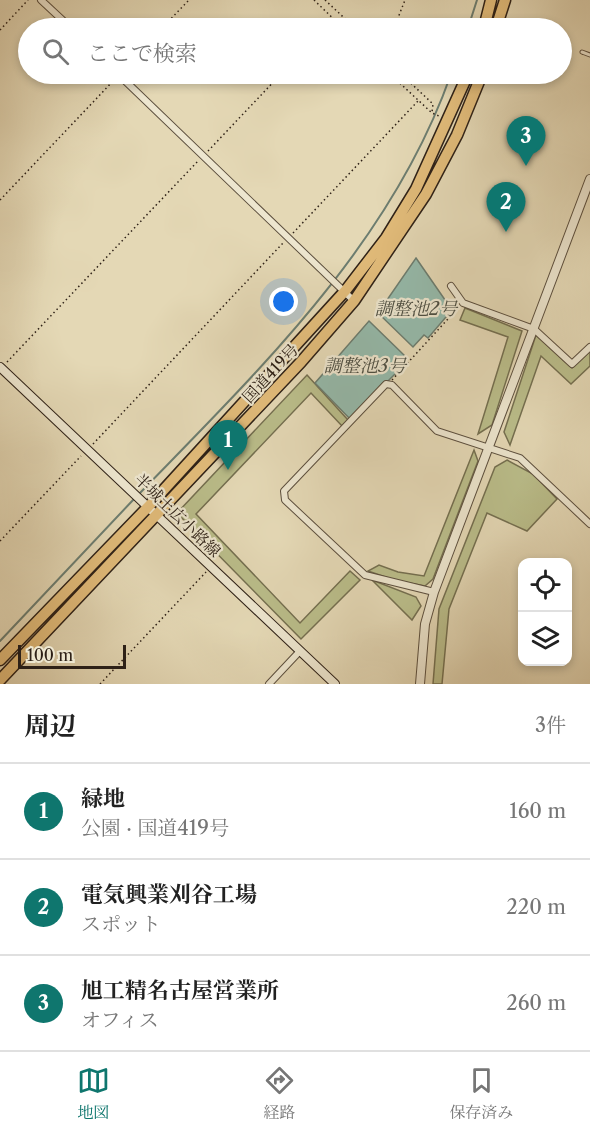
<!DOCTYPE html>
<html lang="ja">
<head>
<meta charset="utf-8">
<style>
	:root { --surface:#fff; --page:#f6f6f6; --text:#222; --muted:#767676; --line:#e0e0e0; --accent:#0f766e }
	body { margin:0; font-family:"Libre Caslon Text","Noto Serif JP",serif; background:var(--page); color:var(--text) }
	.controls { position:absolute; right:18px; bottom:18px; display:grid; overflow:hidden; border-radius:12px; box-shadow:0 3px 9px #0003 }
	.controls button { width:54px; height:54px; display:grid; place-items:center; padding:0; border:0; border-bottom:2px solid var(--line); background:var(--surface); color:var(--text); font:30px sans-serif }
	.scale { position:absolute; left:18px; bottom:15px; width:108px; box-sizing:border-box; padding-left:6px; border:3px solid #2e2117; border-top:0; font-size:16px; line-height:21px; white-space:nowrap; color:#2e2117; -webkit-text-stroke:4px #ede6cf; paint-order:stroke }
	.you { position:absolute; left:284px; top:302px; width:21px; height:21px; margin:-15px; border:4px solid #fff; border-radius:50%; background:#1a73e8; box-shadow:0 0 0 9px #1a73e833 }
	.badge { display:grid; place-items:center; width:39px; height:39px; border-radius:50%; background:var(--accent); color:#fff; font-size:20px; font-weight:700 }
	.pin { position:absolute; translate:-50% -50px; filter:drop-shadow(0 2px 3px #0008) }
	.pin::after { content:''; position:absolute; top:32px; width:21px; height:18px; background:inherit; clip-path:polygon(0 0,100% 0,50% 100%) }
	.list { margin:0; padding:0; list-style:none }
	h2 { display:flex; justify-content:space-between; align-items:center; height:78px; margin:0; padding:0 24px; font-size:26px }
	h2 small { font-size:20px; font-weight:400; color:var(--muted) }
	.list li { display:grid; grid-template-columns:39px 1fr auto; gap:18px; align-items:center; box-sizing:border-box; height:96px; padding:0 24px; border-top:2px solid var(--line) }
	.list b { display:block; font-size:22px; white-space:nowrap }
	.list p { margin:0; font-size:20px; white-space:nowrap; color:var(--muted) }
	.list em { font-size:20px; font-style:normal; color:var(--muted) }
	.icon { flex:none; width:33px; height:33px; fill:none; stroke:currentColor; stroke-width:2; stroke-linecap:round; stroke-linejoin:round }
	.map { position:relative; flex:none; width:590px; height:684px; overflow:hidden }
	.search { position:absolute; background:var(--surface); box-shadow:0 3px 9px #0003; left:18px; right:18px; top:18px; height:66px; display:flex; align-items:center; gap:15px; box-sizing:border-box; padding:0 21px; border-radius:33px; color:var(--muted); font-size:22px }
	.sheet { height:366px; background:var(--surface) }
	nav { display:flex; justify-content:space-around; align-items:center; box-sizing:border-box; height:84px; border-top:2px solid var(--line); background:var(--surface); font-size:16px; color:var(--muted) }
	nav a { display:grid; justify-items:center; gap:3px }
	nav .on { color:var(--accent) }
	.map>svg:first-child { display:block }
	.green { fill:#babd8a; stroke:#746f50; stroke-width:1.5 }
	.water { fill:#95baab; stroke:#6c7d70; stroke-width:1.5 }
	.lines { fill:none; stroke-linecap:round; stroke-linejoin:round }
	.stream { stroke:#6c7d70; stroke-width:2 }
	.service-casing { stroke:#5c4f3e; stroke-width:5 }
	.minor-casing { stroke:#5c4f3e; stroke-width:8 }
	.tertiary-casing { stroke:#5c4f3e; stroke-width:10 }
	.secondary-casing { stroke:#2e2117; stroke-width:10 }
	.trunk-casing { stroke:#2e2117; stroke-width:13 }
	.path { stroke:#2e2117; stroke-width:1.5; stroke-dasharray:1.5 3; stroke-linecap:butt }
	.service { stroke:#ede6cf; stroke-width:3 }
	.minor { stroke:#ede6cf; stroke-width:6 }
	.tertiary { stroke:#ede6cf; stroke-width:8 }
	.secondary { stroke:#ede6cf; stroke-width:8 }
	.trunk { stroke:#e2bc7a; stroke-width:10 }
	.labels { text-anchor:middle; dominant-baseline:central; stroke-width:4.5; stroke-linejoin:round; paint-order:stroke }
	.street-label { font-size:16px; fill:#2e2117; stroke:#ede6cf }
	.water-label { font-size:18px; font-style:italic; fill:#4d4f43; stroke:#ede6cf }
</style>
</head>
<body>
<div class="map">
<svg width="590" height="684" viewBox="0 0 590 684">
	<rect width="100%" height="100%" fill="#e4d8b5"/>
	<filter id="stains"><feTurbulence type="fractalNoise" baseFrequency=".00333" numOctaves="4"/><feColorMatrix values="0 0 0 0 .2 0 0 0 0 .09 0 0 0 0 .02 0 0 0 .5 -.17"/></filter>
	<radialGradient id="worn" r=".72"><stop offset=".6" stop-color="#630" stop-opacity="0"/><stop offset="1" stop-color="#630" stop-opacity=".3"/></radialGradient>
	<path class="green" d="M465,308L522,331L492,425L478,434L508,337L460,320Z
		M536,335L572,368L590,351V366L571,384L541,356L510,445L504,432Z
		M307,375L348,420L342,426L311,393L196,514L300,623L350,571L360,580L301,639L177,513Z
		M474,450L478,461L433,579L425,586L394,580L368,571L379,565L398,572L424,576Z
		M507,460L533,474L557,499L527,531L487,513L449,609L442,684H433L439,609L495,467Z
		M372,580L416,597L421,606L412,620Z"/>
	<path class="water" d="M416,258L452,310L428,338L424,335L413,347L378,313Z
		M369,321L405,356L394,369L397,372L350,419L315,383Z"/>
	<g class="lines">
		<path class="stream" d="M468,28L477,0
			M138,495C260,369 392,243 451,74
			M0,641L134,499"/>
		<g class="service-casing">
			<path id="service" d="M582,52L590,55"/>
		</g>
		<g class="minor-casing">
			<path id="minor" d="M41,0L71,28
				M118,74L354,301
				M451,286L463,303L534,329L572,364L590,347
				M434,592L365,575L285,500L284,491L386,384L392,385L437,431L520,458L590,524
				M269,684L300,651"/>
		</g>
		<g class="tertiary-casing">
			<path id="tertiary" d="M420,684L425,624L434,592L590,179"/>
		</g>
		<g class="secondary-casing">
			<path id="secondary" d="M0,367L335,684"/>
		</g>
		<g class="trunk-casing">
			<path id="trunk" d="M484,28L491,0
				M496,28L505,0
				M0,660L148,507L346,290L386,238L416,189L468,74
				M0,680L301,362L354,301L426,194L457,135L482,74"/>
		</g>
		<path class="path" d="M314,0L343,28
			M325,0L355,28
			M162,28L189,0
			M324,28L333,19
			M394,28L405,0
			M0,30L28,0
			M390,74L432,113L439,116
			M401,74L433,104L432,112
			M208,151L281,74
			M0,200L115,79
			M293,233L418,101
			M7,362L198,161
			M392,380L458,308
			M93,444L283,243
			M0,541L81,456
			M100,684L206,572"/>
		<use href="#service" class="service"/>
		<use href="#minor" class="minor"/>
		<use href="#tertiary" class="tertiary"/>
		<use href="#secondary" class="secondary"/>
		<use href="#trunk" class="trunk"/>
	</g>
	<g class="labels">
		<g class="street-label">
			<text transform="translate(270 373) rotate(-47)">国道419号</text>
			<text transform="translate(178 515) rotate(44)">半城土広小路線</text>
		</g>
		<g class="water-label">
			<text x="416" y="309">調整池2号</text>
			<text x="365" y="366">調整池3号</text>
		</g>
	</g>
	<rect width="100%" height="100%" filter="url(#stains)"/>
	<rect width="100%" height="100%" fill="url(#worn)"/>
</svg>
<div class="controls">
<button><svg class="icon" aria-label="locate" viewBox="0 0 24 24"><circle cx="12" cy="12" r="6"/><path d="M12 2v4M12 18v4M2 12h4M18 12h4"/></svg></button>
<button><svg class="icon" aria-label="layers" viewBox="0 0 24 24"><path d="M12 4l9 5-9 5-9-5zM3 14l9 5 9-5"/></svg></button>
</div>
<div class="scale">100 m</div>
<div class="you"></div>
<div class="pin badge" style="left:228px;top:470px">1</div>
<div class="pin badge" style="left:506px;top:232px">2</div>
<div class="pin badge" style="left:526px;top:166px">3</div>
<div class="search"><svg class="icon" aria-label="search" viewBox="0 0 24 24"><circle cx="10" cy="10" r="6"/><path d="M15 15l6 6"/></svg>ここで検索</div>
</div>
<section class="sheet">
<h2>周辺<small>3件</small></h2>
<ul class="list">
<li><span class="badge">1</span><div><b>緑地</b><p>公園 · 国道419号</p></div><em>160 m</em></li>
<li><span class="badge">2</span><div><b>電気興業刈谷工場</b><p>スポット</p></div><em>220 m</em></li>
<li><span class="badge">3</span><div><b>旭工精名古屋営業所</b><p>オフィス</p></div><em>260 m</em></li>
</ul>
</section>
<nav>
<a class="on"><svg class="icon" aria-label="map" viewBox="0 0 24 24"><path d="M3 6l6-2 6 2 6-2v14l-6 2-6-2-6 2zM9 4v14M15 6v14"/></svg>地図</a>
<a><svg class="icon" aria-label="directions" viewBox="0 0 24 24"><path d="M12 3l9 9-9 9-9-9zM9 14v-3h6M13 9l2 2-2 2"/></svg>経路</a>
<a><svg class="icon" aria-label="saved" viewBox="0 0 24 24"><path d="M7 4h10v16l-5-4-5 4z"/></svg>保存済み</a>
</nav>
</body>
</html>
